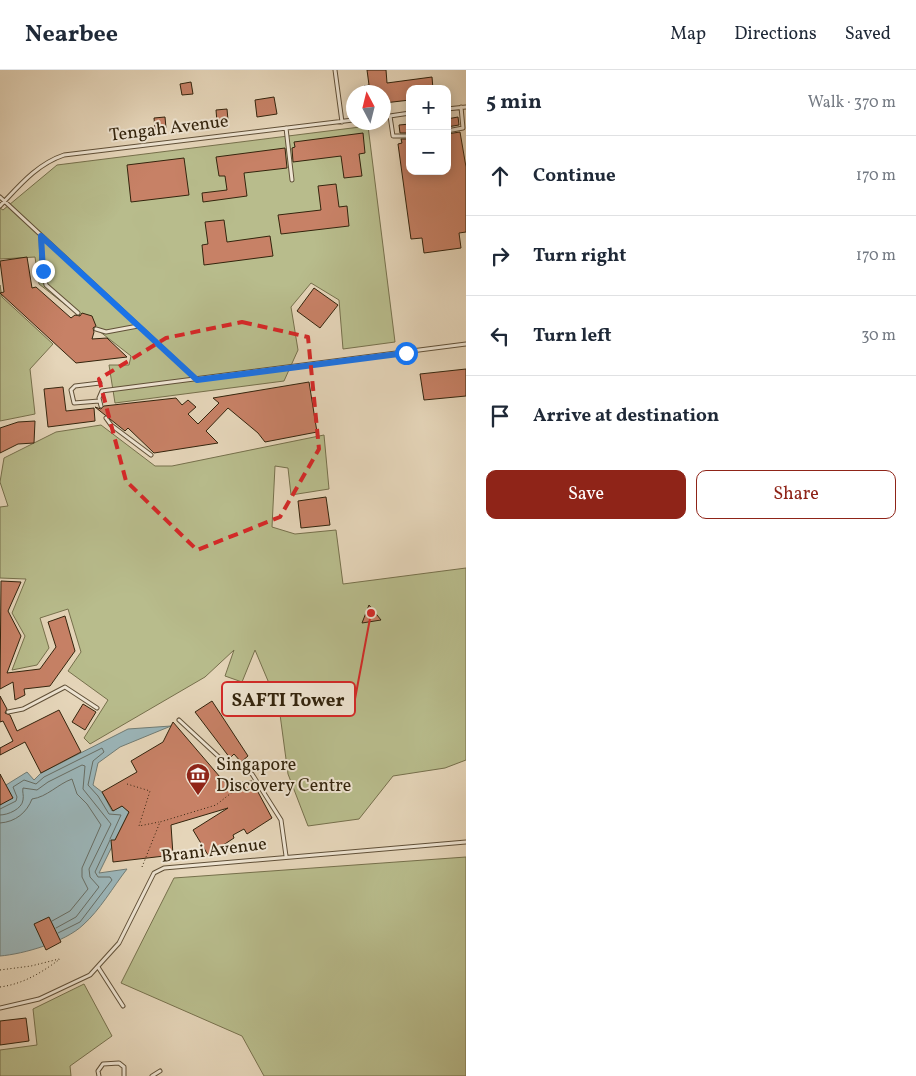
<!DOCTYPE html>
<html lang="en">
<head>
<meta charset="utf-8">
<style>
	:root { --surface:#fff; --page:#f6f6f7; --text:#1f2937; --muted:#747a83; --line:#e0e1e3; --accent:#8f2418 }
	body { margin:0; font-family:Vollkorn,serif; background:var(--page); color:var(--text) }
	.controls { position:absolute; right:15px; top:15px; display:grid; overflow:hidden; border-radius:10px; box-shadow:0 2px 12px #0003 }
	.controls button { width:45px; height:45px; display:grid; place-items:center; padding:0; border:0; border-bottom:1px solid var(--line); background:var(--surface); color:var(--text); font:25px sans-serif }
	.compass { position:absolute; left:346px; top:15px; width:45px; height:45px; border-radius:50%; background:var(--surface); box-shadow:0 2px 12px #0003; rotate:353deg }
	.stop { position:absolute; width:15px; height:15px; margin:-11px; border:4px solid #1a73e8; border-radius:50%; background:#fff }
	.stop.end { background:#1a73e8; border-color:#fff; box-shadow:0 1px 5px #0008 }
	.list { margin:0; padding:0; list-style:none }
	h2 { display:flex; justify-content:space-between; align-items:center; height:65px; margin:0; padding:0 20px; font-size:21px }
	h2 small { font-size:16px; font-weight:400; color:var(--muted) }
	.list li { display:grid; grid-template-columns:32px 1fr auto; gap:15px; align-items:center; box-sizing:border-box; height:80px; padding:0 20px; border-top:1px solid var(--line) }
	.list b { display:block; font-size:19px; white-space:nowrap }
	.list em { font-size:16px; font-style:normal; color:var(--muted) }
	.actions { display:flex; gap:10px; padding:15px 20px }
	.actions a { flex:1; padding:11px 0; border:1px solid var(--accent); border-radius:10px; text-align:center; font-size:18px; color:var(--accent) }
	.actions .main { background:var(--accent); color:#fff }
	.icon { flex:none; width:28px; height:28px; fill:none; stroke:currentColor; stroke-width:2; stroke-linecap:round; stroke-linejoin:round }
	.map { position:relative; flex:none; width:466px; height:1006px; overflow:hidden }
	header { display:flex; align-items:center; gap:30px; box-sizing:border-box; height:70px; padding:0 25px; background:var(--surface); border-bottom:1px solid var(--line) }
	header strong { font-size:24px }
	nav { display:flex; gap:28px; margin-inline-start:auto; font-size:18px }
	main { display:flex }
	aside { flex:1; background:var(--surface) }
	.map>svg:first-child { display:block }
	.green { fill:#b8bc8c; stroke:#76704c }
	.water { fill:#9bb6ba; stroke:#717c75 }
	.lines { fill:none; stroke-linecap:round; stroke-linejoin:round }
	.shore { stroke:#676d64; stroke-width:1 }
	.building { fill:#c78166; stroke:#33240d }
	.lane-casing { stroke:#605038; stroke-width:5 }
	.path { stroke:#33240d; stroke-width:1; stroke-dasharray:1 2.5; stroke-linecap:butt }
	.lane { stroke:#eee4d2; stroke-width:3 }
	.route { stroke:#1a73e8; stroke-width:6 }
	.marked { fill:none; stroke:#d62828; stroke-width:4; stroke-dasharray:10 6; stroke-linejoin:round }
	.labels { text-anchor:middle; dominant-baseline:central; stroke-width:4; stroke-linejoin:round; paint-order:stroke }
	.street-label { font-size:18px; fill:#33240d; stroke:#eee4d2 }
	.poi-label { font-size:18px; fill:#33240d; stroke:#eee4d2; text-anchor:start }
	.leader { fill:none; stroke:#d62828; stroke-width:2 }
	.callout-dot { fill:#d62828; stroke:#eee4d2; stroke-width:2 }
	.callout { fill:#eee4d2; stroke:#d62828; stroke-width:2 }
	.callout-label { font-size:19px; text-anchor:middle; font-weight:bold; fill:#33240d }
</style>
</head>
<body>
<header>
<strong>Nearbee</strong>
<nav><a>Map</a><a>Directions</a><a>Saved</a></nav>
</header>
<main>
<div class="map">
<svg width="466" height="1006" viewBox="0 0 466 1006">
	<rect width="100%" height="100%" fill="#e5d5b9"/>
	<filter id="stains"><feTurbulence type="fractalNoise" baseFrequency=".004" numOctaves="4"/><feColorMatrix values="0 0 0 0 .2 0 0 0 0 .09 0 0 0 0 .02 0 0 0 .5 -.17"/></filter>
	<radialGradient id="worn" r=".72"><stop offset=".6" stop-color="#630" stop-opacity="0"/><stop offset="1" stop-color="#630" stop-opacity=".3"/></radialGradient>
	<path class="green" d="M368,56L395,272L343,279L339,230L311,213L291,237L298,280L284,311L115,333L109,295H129L131,286L39,214L35,187L0,189V138L3,140L57,95Z
		M0,215L2,227L53,274L30,299L35,344L0,351Z
		M101,355L155,396H172L324,365L329,419L291,425L288,398L275,396L272,457L295,464L336,460L343,514L466,498V690L445,698L393,706L359,749L308,756L288,704L279,637L255,580L242,612L225,606L234,580L205,607L90,674L84,668L108,630L68,601L81,582L68,539L40,548L49,578L37,595L12,600L25,566L12,543L26,509L0,508V437L8,436L0,412L4,388L56,362Z
		M466,787V1006H264L242,966L121,913L174,808Z
		M84,914L112,966L70,996L71,1006H0V980L37,975L33,939Z"/>
	<path class="water" d="M171,656L120,677L98,693L93,715L102,722L112,741L122,736L129,742L99,803L127,799C113,817 100,840 83,855C65,872 24,884 0,886V735L6,715L27,702L34,710L41,703L128,659Z"/>
	<g class="lines">
		<path class="shore" d="M0,739L16,731L17,727L13,717L24,710L36,714L44,707L102,678L104,682L93,691L88,715L98,726L109,744L121,745L110,769
			M0,745C8,745 22,739 23,730C24,725 22,722 23,718L37,720L48,712L82,695L85,696L83,719L111,754L89,799L90,807L99,817L76,847L56,858
			M0,753C16,752 27,742 32,729C47,727 58,714 72,709L77,724L87,734L101,755L82,798V807L88,819L70,841L52,851
			M58,863L80,852L112,810L110,807H98L95,802L110,770"/>
	</g>
	<path class="building" d="M367,0H386L387,13L432,7L433,19H410V30L384,33V22H364V16L369,15Z
		M191,12L193,24L182,25L180,14Z
		M274,27L277,44L257,47L255,30Z
		M227,39L228,50L217,52L216,40Z
		M165,47L166,58L155,59L154,48Z
		M458,47L459,55L447,57V49Z
		M410,54V63H400L399,55Z
		M460,62L466,97V162L459,163L461,178L424,183L422,168L411,169L398,74L402,73L401,69H410V101H447V64Z
		M363,63L365,83L359,84L362,106L344,108L341,86L293,92L292,78L295,77L294,72Z
		M285,78L287,98L244,103L247,126L203,132L202,123L227,120L225,106H219L216,87Z
		M184,88L189,125L131,132L127,95Z
		M336,114L339,137L347,136L349,156L281,164L278,145L321,140L318,116Z
		M224,150L227,172L270,166L273,186L204,195L202,175L208,174L205,152Z
		M27,187L32,218L36,217L71,248L75,245L80,246L82,243L92,246L96,256L93,258L94,262L92,269L107,268L127,287L76,293L0,223L4,222L0,191Z
		M314,218L338,235L320,258L297,241Z
		M466,299V326L424,330L420,304Z
		M309,312L317,362L265,372L258,363L228,338L206,361L218,373L154,383L128,358L125,361L95,337L101,339L104,336L176,328L182,335L188,330L196,337L188,344L198,354L219,333L213,328Z
		M63,317L66,341L94,338L95,351L48,357L44,319Z
		M35,351L34,373L18,374L0,383V358L18,352Z
		M326,427L330,455L301,458L298,431Z
		M1,511L21,512L8,541L21,566L7,603L40,599L56,577L48,552L65,546L75,581L50,616L24,619L25,625L15,630L13,612L0,619Z
		M369,535L381,550L362,553Z
		M0,626L7,639L5,643L10,645L17,661L59,640L81,682L41,703L25,672L0,685V678L13,671L3,651L0,652Z
		M212,631L248,686L241,692L234,684L230,688L195,642Z
		M83,634L96,642L85,660L72,652Z
		M173,652L226,714L252,711L272,748L247,764L244,759L233,765L234,768L208,785L193,760L228,738L171,755L173,785L113,792L111,770H115L129,742L122,736L113,741L102,722L137,702L131,691L163,672Z
		M0,704L13,728L0,735Z
		M49,847L61,872L46,880L34,854Z
		M26,948L29,971L0,975V951Z"/>
	<g class="lines">
		<g class="lane-casing">
			<path id="lane" d="M335,0L342,52
				M447,39L466,37
				M390,46L393,66H410
				M383,47L410,43
				M286,58L292,110
				M447,61L463,58L461,37
				M0,127L197,310
				M0,136C19,116 37,94 64,85L353,50
				M41,166L42,193L46,215L78,243
				M96,259L106,262L138,256
				M99,331L74,333L71,320L75,316L100,313
				M101,336L99,328L102,321L109,320L466,274
				M106,348L111,355L151,385
				M8,642L23,639L65,617L97,638
				M179,650L219,687L252,704L281,750L286,786
				M98,897L123,936
				M0,938L39,929L90,905L119,873L154,803L164,798L466,772
				M99,1006L98,1001L103,994L119,993L124,997V1006
				M152,1006L160,1001"/>
		</g>
		<path class="path" d="M127,714L150,721L139,756L159,752
			M142,797L160,752L216,735L240,716
			M0,900L31,896L59,889
			M0,917C23,914 41,903 60,889"/>
		<use href="#lane" class="lane"/>
	</g>
	<g class="lines">
		<path class="route" d="M43,201L41,166L197,310L406,283"/>
	</g>
	<path class="marked" d="M242,252L308,267L319,379L280,447L197,480L126,411L99,309L166,268Z"/>
	<defs>
		<g id="museum-pin" transform="scale(1.25)"><path d="M0 17L-7.5 6A9.5 9.5 0 1 1 7.5 6Z" fill="#8f2418" stroke="#eee4d2"/><path d="M0-6L6-3V-2H-6V-3ZM-5-1h2V3h-2ZM-1-1h2V3h-2ZM3-1h2V3H3ZM-6 4H6V6H-6Z" fill="#fff"/></g>
	</defs>
	<g fill-rule="evenodd">
		<use href="#museum-pin" x="198" y="705"/>
	</g>
	<g class="labels">
		<g class="street-label">
			<text transform="translate(169 59) rotate(-7)">Tengah Avenue</text>
			<text transform="translate(214 781) rotate(-7)">Brani Avenue</text>
		</g>
		<g class="poi-label">
			<text x="216" y="695">Singapore<tspan x="216" dy="21">Discovery Centre</tspan></text>
		</g>
	</g>
	<path class="leader" d="M371 543L355 629"/>
	<circle class="callout-dot" cx="371" cy="543" r="5"/>
	<rect class="callout" x="222" y="612" width="133" height="34" rx="5"/>
	<g class="callout-label">
		<text x="288" y="636">SAFTI Tower</text>
	</g>
	<rect width="100%" height="100%" filter="url(#stains)"/>
	<rect width="100%" height="100%" fill="url(#worn)"/>
</svg>
<div class="controls">
<button>+</button>
<button>−</button>
</div>
<svg class="compass" viewBox="-18 -18 36 36"><path d="M0-13l5 13h-10z" fill="#e53935"/><path d="M0 13l5-13h-10z" fill="#747a83"/></svg>
<div class="stop" style="left:406px;top:283px"></div>
<div class="stop end" style="left:43px;top:201px"></div>
</div>
<aside>
<h2>5 min<small>Walk · 370 m</small></h2>
<ul class="list">
<li><svg class="icon" aria-label="ahead" viewBox="0 0 24 24"><path d="M12 20V5M6 11l6-6 6 6"/></svg><div><b>Continue</b></div><em>170 m</em></li>
<li><svg class="icon" aria-label="right" viewBox="0 0 24 24"><path d="M7 20v-9h11M14 6l5 5-5 5"/></svg><div><b>Turn right</b></div><em>170 m</em></li>
<li><svg class="icon" aria-label="left" viewBox="0 0 24 24"><path d="M17 20v-9H6M10 6l-5 5 5 5"/></svg><div><b>Turn left</b></div><em>30 m</em></li>
<li><svg class="icon" aria-label="arrive" viewBox="0 0 24 24"><path d="M6 21V4h12l-3 4 3 4H6"/></svg><div><b>Arrive at destination</b></div></li>
</ul>
<div class="actions"><a class="main">Save</a><a>Share</a></div>
</aside>
</main>
</body>
</html>
